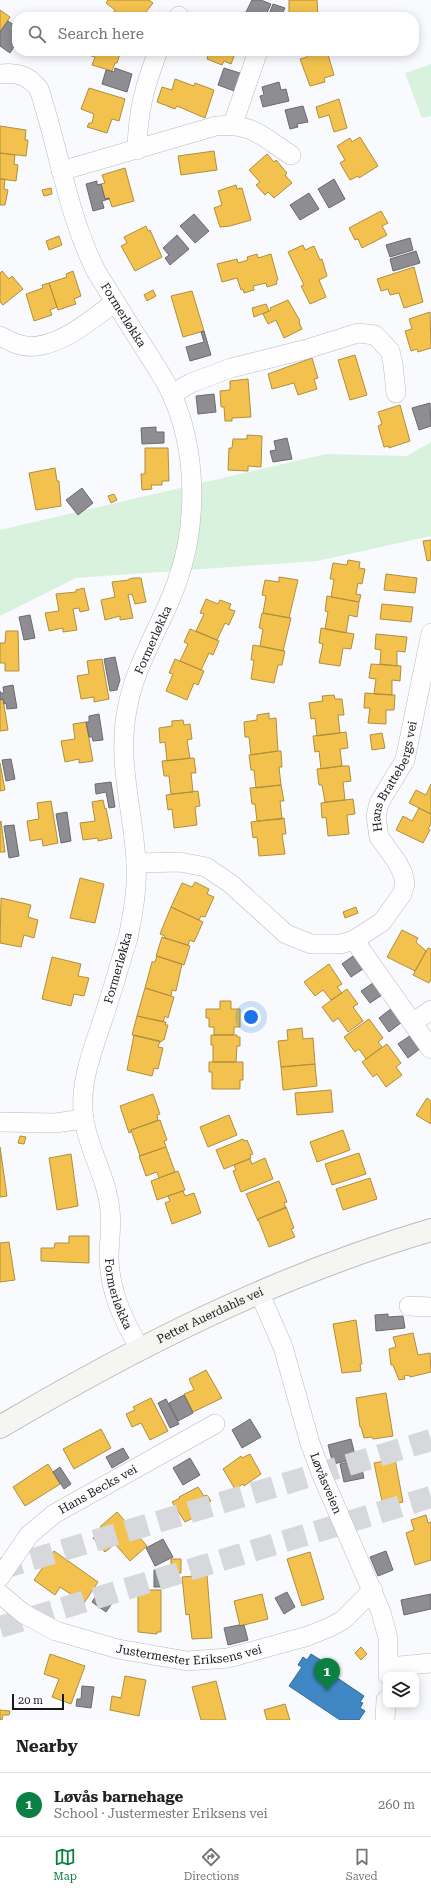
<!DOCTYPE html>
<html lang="en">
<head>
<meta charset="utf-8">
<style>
	:root { --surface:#fff; --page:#f2f2f2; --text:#222; --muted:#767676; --line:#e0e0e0; --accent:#0b8043 }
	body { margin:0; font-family:"Roboto Serif",serif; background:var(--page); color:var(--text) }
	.controls { position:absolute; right:12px; bottom:12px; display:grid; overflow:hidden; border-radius:8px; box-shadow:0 2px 10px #0003 }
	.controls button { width:36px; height:36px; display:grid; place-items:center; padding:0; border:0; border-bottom:1px solid var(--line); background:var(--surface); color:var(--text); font:20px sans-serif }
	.scale { position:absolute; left:12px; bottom:10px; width:52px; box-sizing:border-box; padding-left:4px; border:2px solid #191a1c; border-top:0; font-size:11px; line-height:14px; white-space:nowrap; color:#191a1c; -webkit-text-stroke:3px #fff; paint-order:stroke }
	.you { position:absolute; left:251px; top:1017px; width:14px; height:14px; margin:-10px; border:3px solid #fff; border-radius:50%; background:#1a73e8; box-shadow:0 0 0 6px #1a73e833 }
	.badge { display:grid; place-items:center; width:26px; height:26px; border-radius:50%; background:var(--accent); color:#fff; font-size:13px; font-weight:700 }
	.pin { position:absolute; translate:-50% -33px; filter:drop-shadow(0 1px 2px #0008) }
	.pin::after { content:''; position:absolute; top:21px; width:14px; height:12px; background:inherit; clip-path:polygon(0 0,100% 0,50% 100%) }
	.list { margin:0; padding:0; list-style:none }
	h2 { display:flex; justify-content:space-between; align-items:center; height:52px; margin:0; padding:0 16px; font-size:17px }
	h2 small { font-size:13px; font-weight:400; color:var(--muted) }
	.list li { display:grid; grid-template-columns:26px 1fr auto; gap:12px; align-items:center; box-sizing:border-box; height:64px; padding:0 16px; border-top:1px solid var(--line) }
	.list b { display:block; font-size:15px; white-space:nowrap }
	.list p { margin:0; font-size:13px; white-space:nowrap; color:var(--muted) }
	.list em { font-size:13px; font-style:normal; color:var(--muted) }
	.icon { flex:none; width:22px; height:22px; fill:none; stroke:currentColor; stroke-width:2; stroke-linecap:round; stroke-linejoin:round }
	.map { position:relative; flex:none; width:431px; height:1720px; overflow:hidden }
	.search { position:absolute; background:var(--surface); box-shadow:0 2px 10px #0003; left:12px; right:12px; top:12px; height:44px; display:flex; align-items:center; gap:10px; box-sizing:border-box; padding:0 14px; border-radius:16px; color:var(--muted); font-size:15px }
	.sheet { height:116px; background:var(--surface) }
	nav { display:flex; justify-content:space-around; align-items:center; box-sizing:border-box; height:56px; border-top:1px solid var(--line); background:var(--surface); font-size:11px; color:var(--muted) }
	nav a { display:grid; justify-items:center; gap:2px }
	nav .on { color:var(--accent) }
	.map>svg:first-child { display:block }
	.green { fill:#d9f2de }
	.homes { fill:#f2c14e; stroke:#b18f3f }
	.schools { fill:#3f88c5; stroke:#346792 }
	.industry { fill:#8d8d92; stroke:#6a6a6f }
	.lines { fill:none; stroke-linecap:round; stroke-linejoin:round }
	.highway-tunnel { stroke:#d7d8db; stroke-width:22; stroke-dasharray:22 11; stroke-linecap:butt }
	.street-casing { stroke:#babbbe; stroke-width:20 }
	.secondary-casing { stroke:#babbbe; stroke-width:24 }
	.street { stroke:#fefeff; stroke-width:19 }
	.secondary { stroke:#f5f5f2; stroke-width:22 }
	.labels { text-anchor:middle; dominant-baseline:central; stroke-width:4; stroke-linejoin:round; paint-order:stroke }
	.street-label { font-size:12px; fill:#191a1c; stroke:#fff }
</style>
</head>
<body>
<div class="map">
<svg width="431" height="1720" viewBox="0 0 431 1720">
	<rect width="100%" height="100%" fill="#f8fafd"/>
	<path class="green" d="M431,64V116L422,118L405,73Z
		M431,442V536L317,561L76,578L0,616V530L326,454L407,456Z"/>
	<path class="homes" d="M108,0H149L153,3L142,17H120L114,12L115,10L106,3Z
		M289,0H317L318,17H289Z
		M0,10L10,17L0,32Z
		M82,51H121L117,63H115L112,71L92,65L95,57L82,53Z
		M236,51L231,64L224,61L222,65L207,59L208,55L198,52Z
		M306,51H327L334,75L324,78L325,82L310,86L300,59L307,57Z
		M175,79L194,86L195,83L214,90L205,118L177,106L175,109L157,102L162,87L172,90Z
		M89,88L125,99L119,121L112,119L107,133L87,127L89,123H92L94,114L81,109Z
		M339,99L347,128L334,132L329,115L319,118L316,107Z
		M0,126L26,130L25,140H28L26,156L0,153Z
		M360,137L378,166L359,178L358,176L350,180L340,163L345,160L337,146L350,138L352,142Z
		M214,151L217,170L181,175L178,156Z
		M0,153L15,155L14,164L18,165L16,181L0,179Z
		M267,154L274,162L276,160L287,173L285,175L292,183L274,198L268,192L265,195L256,185L260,182L249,170Z
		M125,168L134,201L112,207L109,198L105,199L101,184L105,183L102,175Z
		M0,179H5L4,189L8,190L5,205H0Z
		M236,185L237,189L242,188L251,220L230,226L220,227L214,208L222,205L218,191Z
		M51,188L52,194L44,196L42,190Z
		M381,211L388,223L382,226L387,235L362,248L358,239L355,240L349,228Z
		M146,226L148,231L150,230L162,257L135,271L121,246L127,243L124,237Z
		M59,236L62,245L49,250L46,241Z
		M303,245L305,250L314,246L320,260L322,259L327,276L319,280L326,297L310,304L301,286L304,285L288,252Z
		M257,254L258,258L271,254L278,280L276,281L277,284L267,287L266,283L253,286L254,290L244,293L243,289L241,290L237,278L222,282L217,264L237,259L238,263L248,260L247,257Z
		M414,267L423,302L404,308L399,293L390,295L388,289L381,291L377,279Z
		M2,271L9,279L12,276L23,289L3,305L0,302V273Z
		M73,271L81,296L74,299L76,304L58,310L49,283L67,277L66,274Z
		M49,283L57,307L50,310L52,315L34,321L26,294L43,288L42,285Z
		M153,290L156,296L147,301L144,295Z
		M192,291L204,331L183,337L171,296Z
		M288,300L300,321L299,322L302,329L284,338L276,320L268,324L263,314L271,310L270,308Z
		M266,304L269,311L254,317L252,308Z
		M430,312L431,348L418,352L417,349L411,351L405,331L412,329L409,319Z
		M355,355L367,395L350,400L338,360Z
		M312,358L318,378L314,379L317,389L298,395L294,383L272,389L268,374Z
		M248,379L251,417L232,418V421H225L224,407H221L220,391L230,390V381Z
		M400,405L410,441L389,448V446L384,447L378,426L382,424L378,412Z
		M247,435L262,436L261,467L248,466V471L228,470L229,448H232L233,439H247Z
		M145,448H168L169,481H162V485H151L152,489L142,490L141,474H145Z
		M55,468L57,481H59L61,506L36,510L29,473Z
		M114,494L117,500L111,503L108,496Z
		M431,540V560L427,561L423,541Z
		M348,560L360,562L359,568L365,569L362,584L358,583L356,594L361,595L359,602L331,597L334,579H330L333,563L347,565Z
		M386,574L417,578L415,593L384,590Z
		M279,577L298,580L289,618L263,613L266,596L262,595L265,580L279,582Z
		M133,578H141L146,602L135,604L132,594L128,595L133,618L120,620V616L105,620L101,600L115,597L112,582L129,580V579Z
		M84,588L89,610L80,612L79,608L73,609L77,630L63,632V628L49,631L45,613L59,611L56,594L76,592V590Z
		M327,596L359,602L357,617L349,615L346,633L325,629L328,612L325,611Z
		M206,599L218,604L220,600L231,604L229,609L235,611L229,625L225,623L217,640L196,631L204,614L200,613Z
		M382,604L413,607L411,622L380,619Z
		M262,613L291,618L283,651L260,646L263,629L259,628Z
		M321,628L354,634L351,649L343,648L340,666L319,663L323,644L319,643Z
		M190,629L219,641L213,655L209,653L201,670L180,661L188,644L184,642Z
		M6,631H18L19,671H5V663H0V643H5Z
		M376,634L407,637L405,652L397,651V666L380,664L381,650L375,649Z
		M253,645L285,651L282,665H278L274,683L251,679L254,660H251Z
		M102,659L109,699L94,702V697L81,699L77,676L89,674L87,661Z
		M175,659L204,671L198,685L194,683L187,700L166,691L173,674L169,673Z
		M371,664L401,666L400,681L392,680V695L374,694L376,679L369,678Z
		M365,693L395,695L394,710H386V724L368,723L370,708H364Z
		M334,695L335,699H342L344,715H338L340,733L317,736L315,718L311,719L309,703L323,701L322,696Z
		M3,699L8,730L0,731V700Z
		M269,713V719L276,718L278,751L251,755L249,737H245L244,722L257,720V715Z
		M183,720L184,725L190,724L192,739L187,740L190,758L167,761L165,742L160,743L159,728L172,726V721Z
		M86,722L93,761L79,763V759L65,762L61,741L75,739L73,724Z
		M346,732L348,748L340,749L342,766L321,769L319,751L315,752L313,736Z
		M382,733L385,748L372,750L370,735Z
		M278,751H281L282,767H279L281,785L256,788L254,770H251L249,755Z
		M194,758L196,773H191L193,792L171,794L169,776H164L162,761Z
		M0,763L5,790L0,791Z
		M342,766H349L351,781L343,782L345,800L325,802L322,785H319L317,769Z
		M431,784V814L409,803L416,790L426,795Z
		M281,785L284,801H280L282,819L257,821L255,804H252L250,788Z
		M198,791L200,806L195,807L197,825L174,828L172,809L168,810L166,795Z
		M353,799L355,814L347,815L349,834L328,836L326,817L322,818L321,803Z
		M103,800L105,809L106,808L112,838L98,841V838L83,840L80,823L95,821L92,802Z
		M51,801L58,843L43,846L42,839L30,841L27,821L39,819L37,803Z
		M419,808L431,814V824L428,829L430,830L423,843L396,830L403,816L412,821Z
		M284,818L286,834H282L285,854L259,856L257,837L253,838L251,822Z
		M1,821L5,852H0V822Z
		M80,878L104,884L95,923L70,918Z
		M195,882L209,889L207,894L214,897L205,917L201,916L199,920L171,907L182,883L192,887Z
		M1,898L31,905L28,917L38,920L34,938L24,935L21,947L0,943Z
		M171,907L203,922L194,942L190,940L188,945L164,938L165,936L160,934Z
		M356,907L358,913L345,918L343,912Z
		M402,930L418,938L416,942L426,951L415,971L387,957Z
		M162,937L190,946L184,965L156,956Z
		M428,948L431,949V979L429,983L413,975Z
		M157,956L182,964L176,991L172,990L171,996L145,988L152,962H155Z
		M52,957L81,964L78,976L89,978L84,996L74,994L71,1006L42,999Z
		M329,964L342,984L337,987L342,993L331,1000L323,990L315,996L304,982Z
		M145,988L174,997L168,1018L165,1016L163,1022L137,1016Z
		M347,989L358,1004L353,1007L363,1021L348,1032L338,1018L333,1022L322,1007Z
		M220,1001H231V1009H240V1027H234V1035H214V1027H209V1018H206V1009H220Z
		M137,1016L166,1022L165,1025H168L164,1040H162L161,1042L132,1035Z
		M369,1019L383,1038L378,1042L382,1047L366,1059L359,1049L355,1052L344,1037Z
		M302,1028L303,1039L313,1038L315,1064L281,1067L278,1041L288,1040L287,1030Z
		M134,1035L160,1041L158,1047L163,1048L158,1069L154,1068L152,1076L127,1070Z
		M211,1035H237V1037H240V1046H237L236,1062H213V1045H211Z
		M387,1044L401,1063L396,1067L402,1075L386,1087L377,1074L373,1077L362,1062Z
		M209,1062H243V1080H240V1089H212V1072H209Z
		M315,1064L317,1086L283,1090L281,1067Z
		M331,1090L333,1112L297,1115L295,1093Z
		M153,1094L160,1114L157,1115L158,1120L131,1130V1132L129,1133L120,1106Z
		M427,1098L431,1101V1124L416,1115Z
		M229,1115L237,1135L208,1147L200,1127Z
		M160,1120L167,1140L164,1141L166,1147L140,1156L131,1130Z
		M343,1130L350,1150L317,1162L310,1142Z
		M20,1136L26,1137L24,1144L18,1143Z
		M243,1139L244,1141L247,1140L253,1154L250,1155L251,1158L224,1169L216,1150Z
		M0,1147L7,1196L0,1197Z
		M166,1147L175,1172L159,1178L157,1172L146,1176L139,1156Z
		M359,1153L366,1174L332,1185L325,1164Z
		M71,1154L78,1206L57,1210L49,1158Z
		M265,1158L273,1179L241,1192L233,1171L236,1170L234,1165L250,1159L252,1164Z
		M178,1171L185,1190L157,1200L151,1181Z
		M370,1178L377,1199L343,1210L336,1189Z
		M279,1181L287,1202L284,1203L286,1208L258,1219V1221L246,1194Z
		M183,1191L185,1196L194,1193L201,1213L172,1224L165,1203L170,1201L168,1196Z
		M286,1207L294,1228L291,1229L295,1237L269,1247L258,1219Z
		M69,1236H89V1263L41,1261V1248H54L55,1243H69Z
		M9,1242L15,1280L0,1282V1243Z
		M356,1320L362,1364H360L361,1371L342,1373L333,1324Z
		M413,1333L418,1355L430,1353L431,1372L410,1377L409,1375L404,1376L405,1379L399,1380L393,1365H391L389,1349L396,1347L393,1337Z
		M206,1370L222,1398L193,1412L184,1394L194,1390L189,1379Z
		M386,1393L393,1436L373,1439L372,1437L364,1438L361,1427H360L356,1398Z
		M151,1398L168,1431L150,1440L141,1423L132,1427L126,1414L135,1410L133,1407Z
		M101,1429L111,1448L74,1469L63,1449Z
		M250,1454L261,1474L244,1486L243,1484L235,1489L223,1469L241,1456L242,1458Z
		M395,1459L403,1502L383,1506L374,1463Z
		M48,1464L60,1484L25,1506L13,1487Z
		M198,1487L204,1496L207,1495L211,1501L208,1503L210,1507L203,1511V1513L185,1522L172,1502L180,1498L179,1497Z
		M117,1512L147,1546L130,1561L115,1544L105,1552L93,1538L102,1530L100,1527Z
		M426,1515L428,1523L431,1522V1560L415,1565L406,1533L414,1530L411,1520Z
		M54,1551L98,1582L84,1603L60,1587L55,1595L34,1580Z
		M310,1552L324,1599L302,1606L287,1559Z
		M171,1559H181V1573H171Z
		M207,1575L212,1638L192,1639L189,1614L186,1615L182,1577Z
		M138,1590H161V1632H157V1634L138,1632Z
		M262,1594L268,1619L240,1626L234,1601Z
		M361,1647L367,1654L361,1660L355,1653Z
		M50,1654L85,1666L71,1704L52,1697L59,1679L44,1674Z
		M125,1676L146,1680L139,1716L110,1710L112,1696L121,1698Z
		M216,1681L226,1720H201L192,1687Z
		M285,1704L290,1720H267L264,1710Z
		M0,1710L10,1711L9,1715H3L2,1720H0Z"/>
	<path class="schools" d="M311,1654L327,1664L324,1669L364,1696L360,1702L363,1703L360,1708L365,1711L359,1720H340L289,1686L302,1667L298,1665L303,1657L307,1660Z"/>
	<path class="industry" d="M252,0H261L271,4L265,17H251L245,14Z
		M273,4L285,8L281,16L283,17H268Z
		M8,21L17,27L15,37L17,42L10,53L0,46V32Z
		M115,68L132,74L127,92L102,84L106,70L114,72Z
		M224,68L243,74L237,92L218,85Z
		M279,82L281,90L286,89L289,101L263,107L260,96L264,95L262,87Z
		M303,106L308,122L297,124L298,127L290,129L285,110Z
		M334,179L345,199L329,208L318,189Z
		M97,181V185L101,184L105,199L109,198V199L102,201L104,208L93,211L86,184Z
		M309,193L319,209L300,220L290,205Z
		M194,214L209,231L195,243L180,226Z
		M177,235L189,249L170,265L165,258L169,255L163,248Z
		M410,238L413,250L390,257L386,245Z
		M416,251L420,263L393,271L390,259Z
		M204,331L211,355L190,361L186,347L204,342L201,332Z
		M214,394L216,412L198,414L196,396Z
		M430,403L431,426L419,430L412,408Z
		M156,427V432H164V443L142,444L141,428Z
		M287,438L292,459L273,462L270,451L276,450L274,441Z
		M82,488L93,503L78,515L66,500Z
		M30,615L35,638L24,640L19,617Z
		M115,657L120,680L117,690L110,691L104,659Z
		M13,685L17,708L7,709L6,703L4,704L3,699L0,700V691V693H4L3,687Z
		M99,714L103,740L93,741L92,737H89L86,722H89V716Z
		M11,759L15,779L6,781L2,760Z
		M111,782L115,807L109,808L106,792L96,794L95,784Z
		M67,812L71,841L61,843L56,814Z
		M14,825L19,856L9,858L4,826Z
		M353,956L363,969L351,977L342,964Z
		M373,983L382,995L370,1003L361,991Z
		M392,1008L402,1022L389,1032L379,1018Z
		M411,1035L421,1048L408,1058L398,1044Z
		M388,1314V1317L403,1316L405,1328L376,1331L375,1315Z
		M184,1395L193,1413L178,1421L169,1403Z
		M166,1399L179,1424L170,1428L158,1403Z
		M250,1419L261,1437L242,1448L232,1430Z
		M351,1439L356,1459L333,1464L328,1445Z
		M123,1448L129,1458L112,1468L106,1457Z
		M190,1458L200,1475L183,1485L173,1468Z
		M360,1460L364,1478L344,1482L340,1464Z
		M60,1467L71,1484L64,1489L53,1472Z
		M163,1539L173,1557L155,1566L146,1548Z
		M386,1551L393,1570L378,1576L370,1557Z
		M154,1570H169V1587H154Z
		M103,1585L117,1596L106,1612L92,1602Z
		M287,1592L295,1607L284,1614L275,1598Z
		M431,1594V1609L404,1615L401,1600Z
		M239,1625L240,1626L244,1625L248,1640L228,1645L224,1628Z
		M82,1686L94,1687L91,1708L76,1706L77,1699H81Z"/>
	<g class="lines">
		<path class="highway-tunnel" d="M0,1569L431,1440
			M0,1627L431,1497"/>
		<g class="street-casing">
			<g id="street">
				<path d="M179,17V16"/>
				<path id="s1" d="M0,74C17,72 28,75 39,89C59,149 67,213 96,271C112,297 128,323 145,349C154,364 165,379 172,395C197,451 198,524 177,582C162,625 135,663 127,710C117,762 133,809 136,861C138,886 133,913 128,938C120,963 113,988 105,1013C94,1047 78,1083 84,1120C89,1151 107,1178 110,1210C112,1226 109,1242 109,1258C110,1292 123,1320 140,1349"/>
				<path d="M233,124L257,54"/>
				<path d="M137,150C138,110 144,88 158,51"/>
				<path d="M61,171L216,126C251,122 263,137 291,155"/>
				<path d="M0,336C5,338 11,342 17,344C50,356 91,320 115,302"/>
				<path d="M172,394L191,383L231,368L307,349L358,333L375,335L390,351L393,364L396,393"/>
				<path id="s2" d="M136,863L180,862L206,867L231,884L286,934L311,944H341L354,940L382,922L402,894L405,884L403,874L397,862L379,837L376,816L379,803L405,760L431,633"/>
				<path d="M354,940L431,1049"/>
				<path d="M412,1023L431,1010"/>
				<path d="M0,1122L55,1123L84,1119"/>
				<path id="s3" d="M259,1292L283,1347L310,1443L321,1473L381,1612L388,1638V1675"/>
				<path d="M409,1306L431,1307"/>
				<path id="s4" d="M0,1577L29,1535L54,1514L215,1424"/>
				<path id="s5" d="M0,1594L24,1614L56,1631L118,1649L187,1661L228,1658L308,1636L330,1627L343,1620L373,1590"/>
				<path d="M389,1667L431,1663"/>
				<path d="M385,1720L386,1700"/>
			</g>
		</g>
		<g class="secondary-casing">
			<g id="secondary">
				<path id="s6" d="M0,1427C137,1346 278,1275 431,1230"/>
			</g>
		</g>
		<use href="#street" class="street"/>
		<use href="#secondary" class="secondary"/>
	</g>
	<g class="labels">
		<g class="street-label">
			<text stroke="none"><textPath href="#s1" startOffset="287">Formerløkka</textPath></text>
			<text transform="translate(153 640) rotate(-66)">Formerløkka</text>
			<text stroke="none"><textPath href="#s2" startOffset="443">Hans Brattebergs vei</textPath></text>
			<text transform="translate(118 968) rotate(-74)">Formerløkka</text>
			<text stroke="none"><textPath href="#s1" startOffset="1307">Formerløkka</textPath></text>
			<text stroke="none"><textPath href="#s6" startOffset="238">Petter Auerdahls vei</textPath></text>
			<text stroke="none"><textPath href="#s3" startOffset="203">Løvåsveien</textPath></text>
			<text stroke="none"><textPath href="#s4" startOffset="134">Hans Becks vei</textPath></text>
			<text stroke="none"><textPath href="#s5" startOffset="204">Justermester Eriksens vei</textPath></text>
		</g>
	</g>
</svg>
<div class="controls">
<button><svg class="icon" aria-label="layers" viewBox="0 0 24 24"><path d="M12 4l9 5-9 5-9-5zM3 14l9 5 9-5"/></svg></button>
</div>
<div class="scale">20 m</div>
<div class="you"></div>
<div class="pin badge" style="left:327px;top:1691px">1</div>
<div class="search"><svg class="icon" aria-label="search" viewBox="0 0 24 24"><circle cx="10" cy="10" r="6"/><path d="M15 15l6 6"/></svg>Search here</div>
</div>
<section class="sheet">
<h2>Nearby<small></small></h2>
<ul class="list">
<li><span class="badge">1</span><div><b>Løvås barnehage</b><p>School · Justermester Eriksens vei</p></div><em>260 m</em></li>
</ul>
</section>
<nav>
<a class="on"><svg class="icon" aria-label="map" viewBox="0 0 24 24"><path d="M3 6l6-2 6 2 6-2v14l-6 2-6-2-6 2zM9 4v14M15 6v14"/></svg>Map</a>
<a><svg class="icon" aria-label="directions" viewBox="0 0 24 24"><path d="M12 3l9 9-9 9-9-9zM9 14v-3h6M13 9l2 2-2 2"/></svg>Directions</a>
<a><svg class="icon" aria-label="saved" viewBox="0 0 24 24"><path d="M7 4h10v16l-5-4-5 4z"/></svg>Saved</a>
</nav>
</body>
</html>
